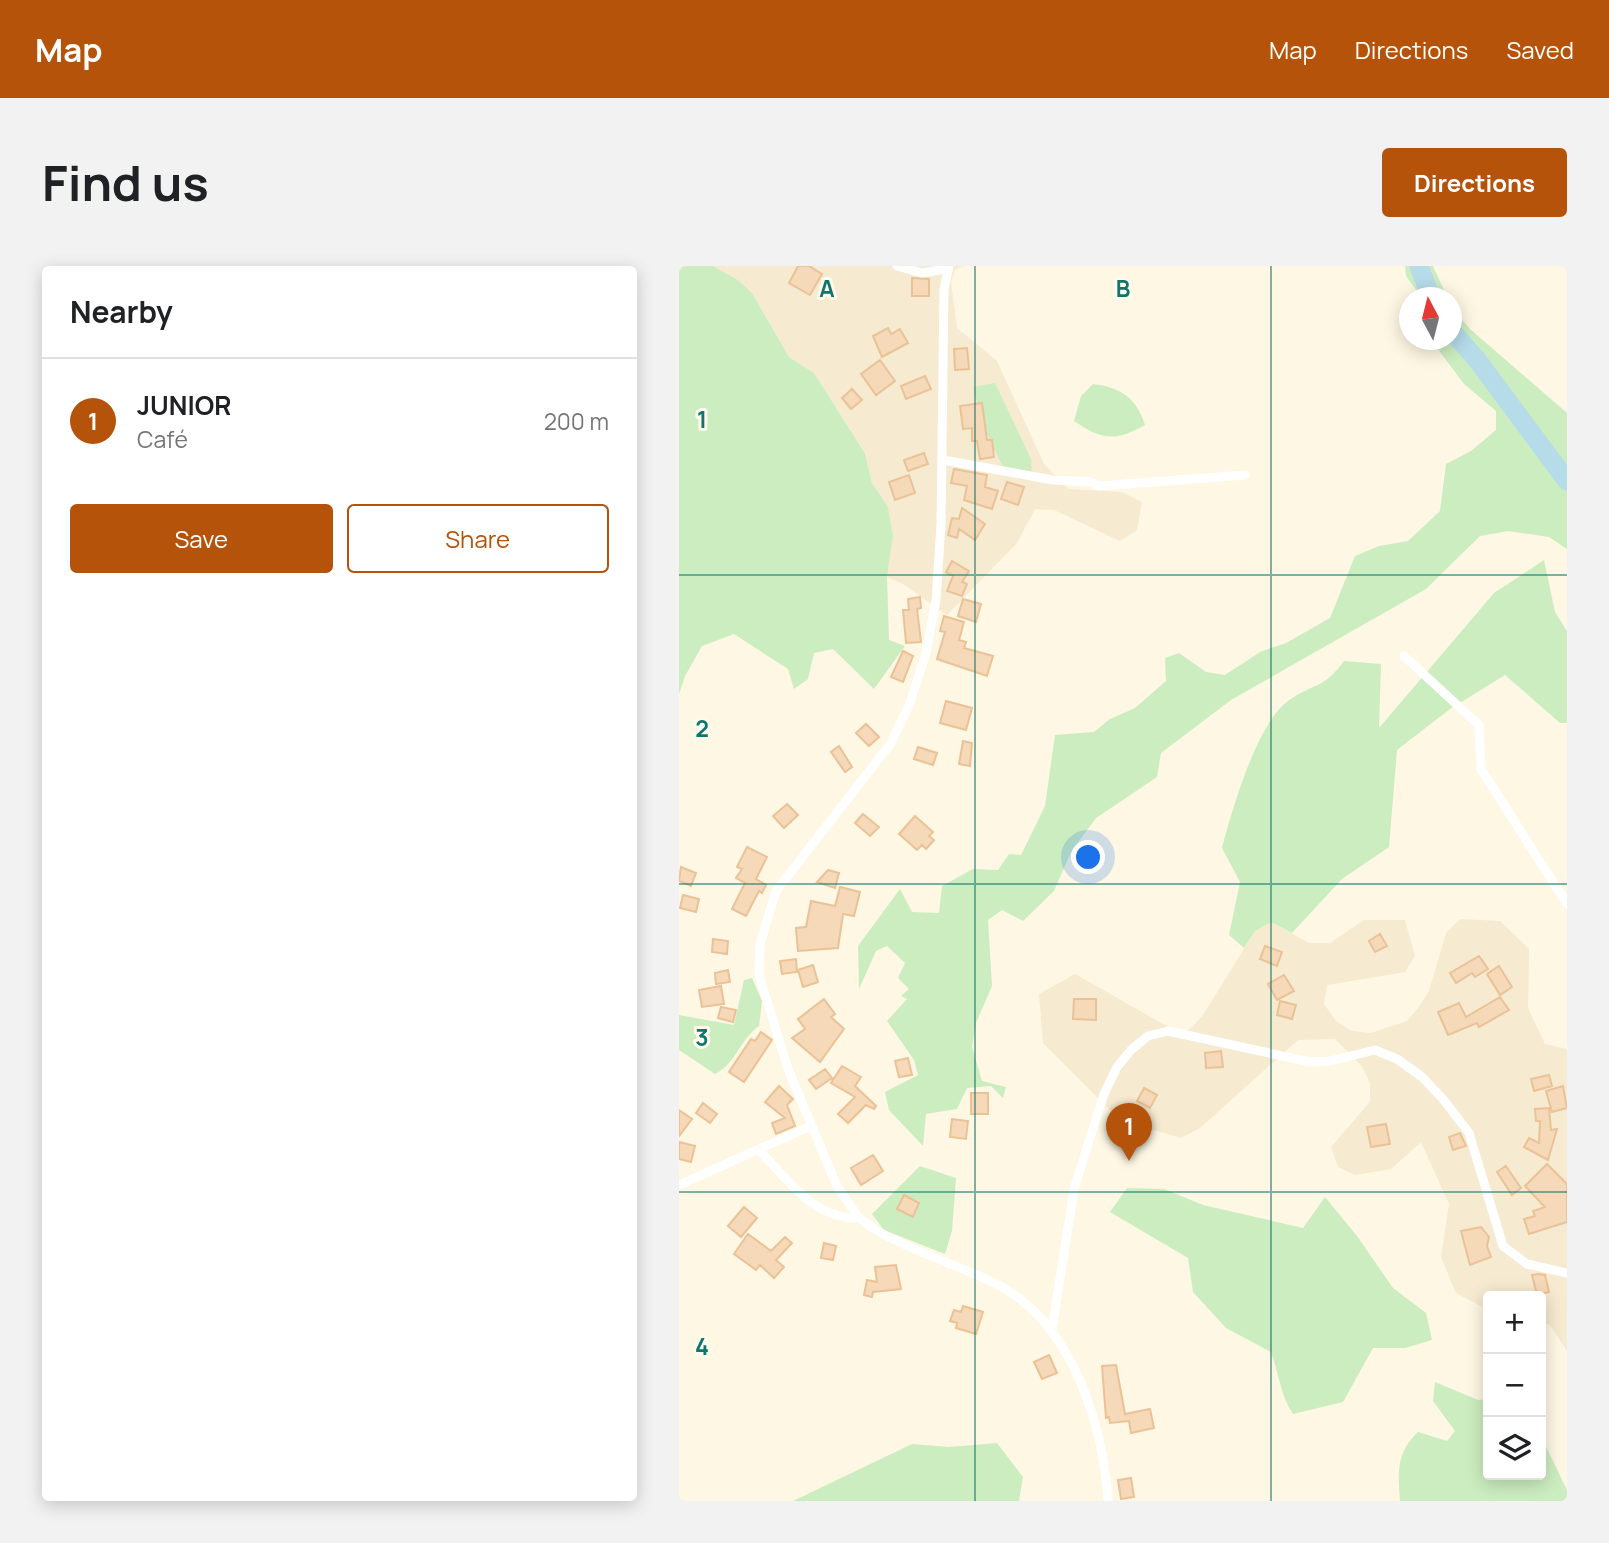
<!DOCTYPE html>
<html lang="en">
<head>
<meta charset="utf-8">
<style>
	:root { --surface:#fff; --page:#f2f2f2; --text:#202124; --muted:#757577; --line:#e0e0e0; --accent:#b45309 }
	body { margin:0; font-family:Manrope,sans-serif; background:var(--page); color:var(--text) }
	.controls { position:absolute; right:21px; bottom:21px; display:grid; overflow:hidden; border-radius:7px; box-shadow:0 4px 18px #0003 }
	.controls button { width:63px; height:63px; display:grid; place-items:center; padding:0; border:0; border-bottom:2px solid var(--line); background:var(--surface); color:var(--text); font:35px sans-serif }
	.compass { position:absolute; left:720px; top:21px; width:63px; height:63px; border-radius:50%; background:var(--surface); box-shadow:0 4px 18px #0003; rotate:353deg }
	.you { position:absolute; left:410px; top:592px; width:24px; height:24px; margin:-18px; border:5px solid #fff; border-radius:50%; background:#1a73e8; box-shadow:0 0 0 10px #1a73e833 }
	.badge { display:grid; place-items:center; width:46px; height:46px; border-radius:50%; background:var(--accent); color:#fff; font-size:23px; font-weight:700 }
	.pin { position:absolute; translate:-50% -58px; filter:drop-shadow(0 2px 4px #0008) }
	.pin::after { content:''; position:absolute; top:37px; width:24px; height:21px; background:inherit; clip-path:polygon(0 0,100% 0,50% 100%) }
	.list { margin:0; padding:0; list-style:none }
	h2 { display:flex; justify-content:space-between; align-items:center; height:91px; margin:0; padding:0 28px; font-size:30px }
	h2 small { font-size:23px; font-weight:400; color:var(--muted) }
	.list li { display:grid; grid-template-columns:46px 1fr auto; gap:21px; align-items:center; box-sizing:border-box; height:126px; padding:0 28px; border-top:2px solid var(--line) }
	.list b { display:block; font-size:26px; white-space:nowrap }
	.list p { margin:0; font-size:23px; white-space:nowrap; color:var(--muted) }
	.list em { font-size:23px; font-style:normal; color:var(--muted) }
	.actions { display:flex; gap:14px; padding:21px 28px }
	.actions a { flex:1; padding:16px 0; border:2px solid var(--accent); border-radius:7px; text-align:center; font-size:24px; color:var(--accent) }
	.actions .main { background:var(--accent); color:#fff }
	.icon { flex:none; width:38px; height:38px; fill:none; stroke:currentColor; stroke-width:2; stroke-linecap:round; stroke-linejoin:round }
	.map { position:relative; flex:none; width:888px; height:1235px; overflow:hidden; border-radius:7px }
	header { display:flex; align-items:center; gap:42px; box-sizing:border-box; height:98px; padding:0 35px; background:var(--accent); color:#fff }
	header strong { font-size:33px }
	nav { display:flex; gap:38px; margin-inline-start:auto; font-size:24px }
	.intro { display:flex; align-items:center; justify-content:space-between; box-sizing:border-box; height:168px; padding:0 42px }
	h1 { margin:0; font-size:49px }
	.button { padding:18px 32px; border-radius:7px; background:var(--accent); color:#fff; font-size:24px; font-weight:700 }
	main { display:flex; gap:42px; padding:0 42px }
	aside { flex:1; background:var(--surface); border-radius:7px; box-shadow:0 4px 18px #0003 }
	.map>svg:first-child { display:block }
	.residential { fill:#f6ead0; fill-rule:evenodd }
	.green { fill:#ccedc0 }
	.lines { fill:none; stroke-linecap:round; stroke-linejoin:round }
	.river { stroke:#b6dbe9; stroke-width:19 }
	.building { fill:#f6d9b8; stroke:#eac297; stroke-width:2 }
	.minor { stroke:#fff; stroke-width:9 }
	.grid { fill:none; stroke:#0f766e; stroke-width:2; stroke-opacity:0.55 }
	.grid-label { font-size:23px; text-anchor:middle; font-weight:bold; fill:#0f766e; stroke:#fffaeb; stroke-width:6; stroke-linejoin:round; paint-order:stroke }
</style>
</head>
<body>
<header>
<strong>Map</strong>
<nav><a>Map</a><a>Directions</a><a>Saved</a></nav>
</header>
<div class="intro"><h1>Find us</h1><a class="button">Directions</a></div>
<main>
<aside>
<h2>Nearby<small></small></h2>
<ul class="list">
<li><span class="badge">1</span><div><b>JUNIOR</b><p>Café</p></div><em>200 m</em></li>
</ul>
<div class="actions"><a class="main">Save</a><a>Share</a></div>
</aside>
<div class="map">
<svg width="888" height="1235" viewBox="0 0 888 1235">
	<rect width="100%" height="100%" fill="#fef7e3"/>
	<path class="residential" d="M34,0H284L276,4L272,16L278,62L318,95L365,198L390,223L443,226L463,236L458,264L441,275L375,244L356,243L338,277L268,349L224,318L208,311L214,270L209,241L193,217L186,186L135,107L110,91L73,27L59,14ZM316,117L337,167L352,193L316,184L305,162Z
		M781,653L821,655L850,683L849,742L866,778L888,783V1085L871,1059L862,1057V1030H809V1044L777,1027L762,991L770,938L742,876L712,903L676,909L659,901L652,881L691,836V817L683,800L656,773L619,774L521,862L502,872L441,854L364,777L360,728L396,708L500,767L511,763L524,749L576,665L592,656L630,677H651L685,654H726L736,690L726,706L648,719L645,738L657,755L673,765L692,767L728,755L740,741L750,725L767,667Z"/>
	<path class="green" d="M0,0H34L59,14L73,27L110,91L135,107L186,187L193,217L209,241L214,270L208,311L210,374L226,380L195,423L154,383L135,387L129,413L115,423L109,403L55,368L23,380L6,410L0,428Z
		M726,0H754L768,31H742L727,10Z
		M773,42L791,63L888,147V283L870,271L829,265L801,270L747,323L552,434L482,487L478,511L417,552L392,586L375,625L344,655L323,644L309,654L313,720L297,757L293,781L303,815L327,821L324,832L312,820L288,822L278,843L247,848L244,880L210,844L206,826L239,809L235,794L208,755L228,733L222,730L230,723L219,712L226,697L208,680L197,685L180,723L179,680L221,623L233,646L260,647L263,620L294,603L319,604L330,588L342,589L366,540L376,469L415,466L431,453L456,442L487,415L486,392L500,387L527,406L546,409L581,386L607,377L651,352L676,290L700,280L729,275L761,245L767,198L792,185L817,164V145L785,118L752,74H772Z
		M316,117L352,193L353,209L342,213L328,209L305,162L294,121Z
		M414,118C441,121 458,132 466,159C436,176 423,174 395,155L402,130Z
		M865,294L876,346L888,365V457H881L826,409L771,443L718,484L710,581L663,613L613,667L592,656L576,665L565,682L550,669L561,616L543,582C553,544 578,457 609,435C634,417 644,424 665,395L702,398L700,462L815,327Z
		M73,712L83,735L80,760C61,773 57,798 36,808L0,784V749L55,759L65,714Z
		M241,900L277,912L273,965L266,988L205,964L193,948Z
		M448,922L485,923L524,939L624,962L646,931L678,970L714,1022L747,1047L753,1074L726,1082H694L664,1136L614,1148C601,1129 600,1107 592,1086L547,1062L514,1026L509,992L431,946Z
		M756,1116L799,1134L809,1133V1209H862V1170L888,1224V1235H721C719,1206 717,1187 739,1166L768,1175L776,1165L754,1135Z
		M318,1177L344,1211L340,1235H114L233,1178L270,1181Z"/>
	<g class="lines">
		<path class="river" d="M740,0L752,32
			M772,64L799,95L888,215"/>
	</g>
	<path class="building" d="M119,0H130L143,8L131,29L110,17Z
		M233,12L250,13V30H233Z
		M209,62L212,68L221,63L229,77L203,91L194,70Z
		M288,82L290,103L276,104L275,83Z
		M201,94L216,115L197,129L182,108Z
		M246,110L252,123L227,133L222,120Z
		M173,123L183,134L172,143L163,132Z
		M303,137L308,174H313L315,191L301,193L298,175H293V162L284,163L281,140Z
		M245,187L249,198L229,205L225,194Z
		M275,203L308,209L306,221L319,225L313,243L285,234L288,220L272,217Z
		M230,209L236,227L216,234L210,216Z
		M328,216L345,221L339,239L322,233Z
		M283,242L306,258L296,274L280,263L278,272L269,269L273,252L280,253Z
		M273,295L290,305L283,316L288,318L283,330L268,325L274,310L267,306Z
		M241,331L242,342L238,343L242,376L227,377L224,344H230L229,333Z
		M284,333L302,338L297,356L279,350Z
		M265,350L285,356L280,374L287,376L285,382L314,390L308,410L258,393L266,366L261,365Z
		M224,385L234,390L224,416L212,411Z
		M267,435L293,442L287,464L261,457Z
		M187,458L200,471L190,480L177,467Z
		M284,475L293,477L291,500L280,498Z
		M160,480L173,501L166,506L152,486Z
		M239,481L258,487L254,499L235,493Z
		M108,538L119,549L105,562L94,550Z
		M184,548L200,561L191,570L176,557Z
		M236,550L254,566L250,570L255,574L247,583L243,579L238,584L220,568Z
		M68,581L88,591L77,613L87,619L83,627L80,625L67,650L53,643L66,617L57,612L63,603L58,601Z
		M2,601L17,607L12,620L0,615Z
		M149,604L160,607L156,622L138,616Z
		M161,621L181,626L175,650L164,648L159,682L119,685L117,662L127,661L132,635L156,640Z
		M4,629L20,633L17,646L1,642Z
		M701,668L708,680L696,686L690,675Z
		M34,673L49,675L48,688L33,686Z
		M586,680L603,686L598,700L581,693Z
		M800,690L809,703L796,711L793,707L777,717L771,707Z
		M117,693L118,706L103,708L101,695Z
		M134,699L139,716L124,721L119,704Z
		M820,700L833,721L821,729L808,708Z
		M49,704L51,716L37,718L36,707Z
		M605,709L615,725L598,734L589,718Z
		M42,720L45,738L23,741L20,724Z
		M821,731L830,744L800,761L798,757L769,769L759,746L780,737L787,751Z
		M145,733L156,748L152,751L165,763L141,796L113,772L126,763L119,753Z
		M395,733H417V754L394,753Z
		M601,735L617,739L613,753L598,749Z
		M42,741L57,744L54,756L39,752Z
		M82,766L93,774L65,816L50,806L72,773L76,775Z
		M542,785L544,801L527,802L526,787Z
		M229,792L233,809L220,811L216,795Z
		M163,800L182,811L176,820L197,840L195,843L187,839L169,857L159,848L176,831L152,817Z
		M146,803L153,812L137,823L130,814Z
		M870,809L873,820L855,825L852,813Z
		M100,820L114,833L108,839L116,860L97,868L93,857L106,852L86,836Z
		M884,820L888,842L873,846L867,825Z
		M465,822L478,829L471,842L458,835Z
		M292,827H309V848H292Z
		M24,837L38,848L31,857L17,847Z
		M870,842L872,864L878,863L869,894L845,881L850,872L860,877L861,855H857L856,843Z
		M0,844L13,853L0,870Z
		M273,853L289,855L287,873L271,871Z
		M707,858L711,878L692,881L688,861Z
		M781,867L787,880L774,884L770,871Z
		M0,876L16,880L12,896L0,893Z
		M194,889L204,905L182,919L172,902Z
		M868,898L888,918V956L850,968L845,953L856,950L854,945L866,941L846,920Z
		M827,900L842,922L833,929L818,906Z
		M225,929L240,937L234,951L218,943Z
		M65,941L78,952L62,971L49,960Z
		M802,961L810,971L808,980L812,991L791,999L782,965Z
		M69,968L92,985L106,971L113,977L97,994L105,1001L95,1012L81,999L77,1004L55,988Z
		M145,977L157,980L154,994L142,992Z
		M217,999L222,1023L194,1026L193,1031L185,1029L188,1014L198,1016L196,1001Z
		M860,1008L866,1009L870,1026L858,1029L853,1009Z
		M284,1040L304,1046L297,1068L277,1062L278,1057L271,1055L275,1044L282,1046Z
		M370,1089L378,1107L363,1113L355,1096Z
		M437,1099L446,1148L471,1143L475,1162L452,1167L450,1155L431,1157L430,1151L427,1152L423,1100Z
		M452,1212L455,1231L442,1233L439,1214Z"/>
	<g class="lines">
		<path class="minor" d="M218,0L243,7L267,3V0
			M270,0L265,23L262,258L257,334L247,387L231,437L212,477L97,625L81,678L80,709L109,803L158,920L180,952L195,963C235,987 282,999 323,1021C393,1060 424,1158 429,1235
			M264,194L374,214L412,216L420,220L566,209
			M725,390L800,459L802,503L888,638
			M81,885C110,915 134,953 180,952
			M0,919L132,860
			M373,1064L395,923L425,828L438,801L452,784L469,770L489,765L631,796L651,795L696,784L718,793L743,811L764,833L790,867L824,980L848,998L888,1007"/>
	</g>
	<path class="grid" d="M296,0V1235M592,0V1235M0,309H888M0,618H888M0,926H888"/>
	<g class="grid-label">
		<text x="148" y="31">A</text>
		<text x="444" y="31">B</text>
		<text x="23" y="162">1</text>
		<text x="23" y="471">2</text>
		<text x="23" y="780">3</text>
		<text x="23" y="1089">4</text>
	</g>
</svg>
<div class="controls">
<button>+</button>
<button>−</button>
<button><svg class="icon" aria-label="layers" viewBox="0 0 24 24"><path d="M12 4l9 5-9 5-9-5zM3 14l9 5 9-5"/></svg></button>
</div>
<svg class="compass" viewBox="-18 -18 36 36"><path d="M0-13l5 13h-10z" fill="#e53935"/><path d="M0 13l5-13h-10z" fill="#757577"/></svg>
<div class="you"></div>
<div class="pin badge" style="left:450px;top:895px">1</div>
</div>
</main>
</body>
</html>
